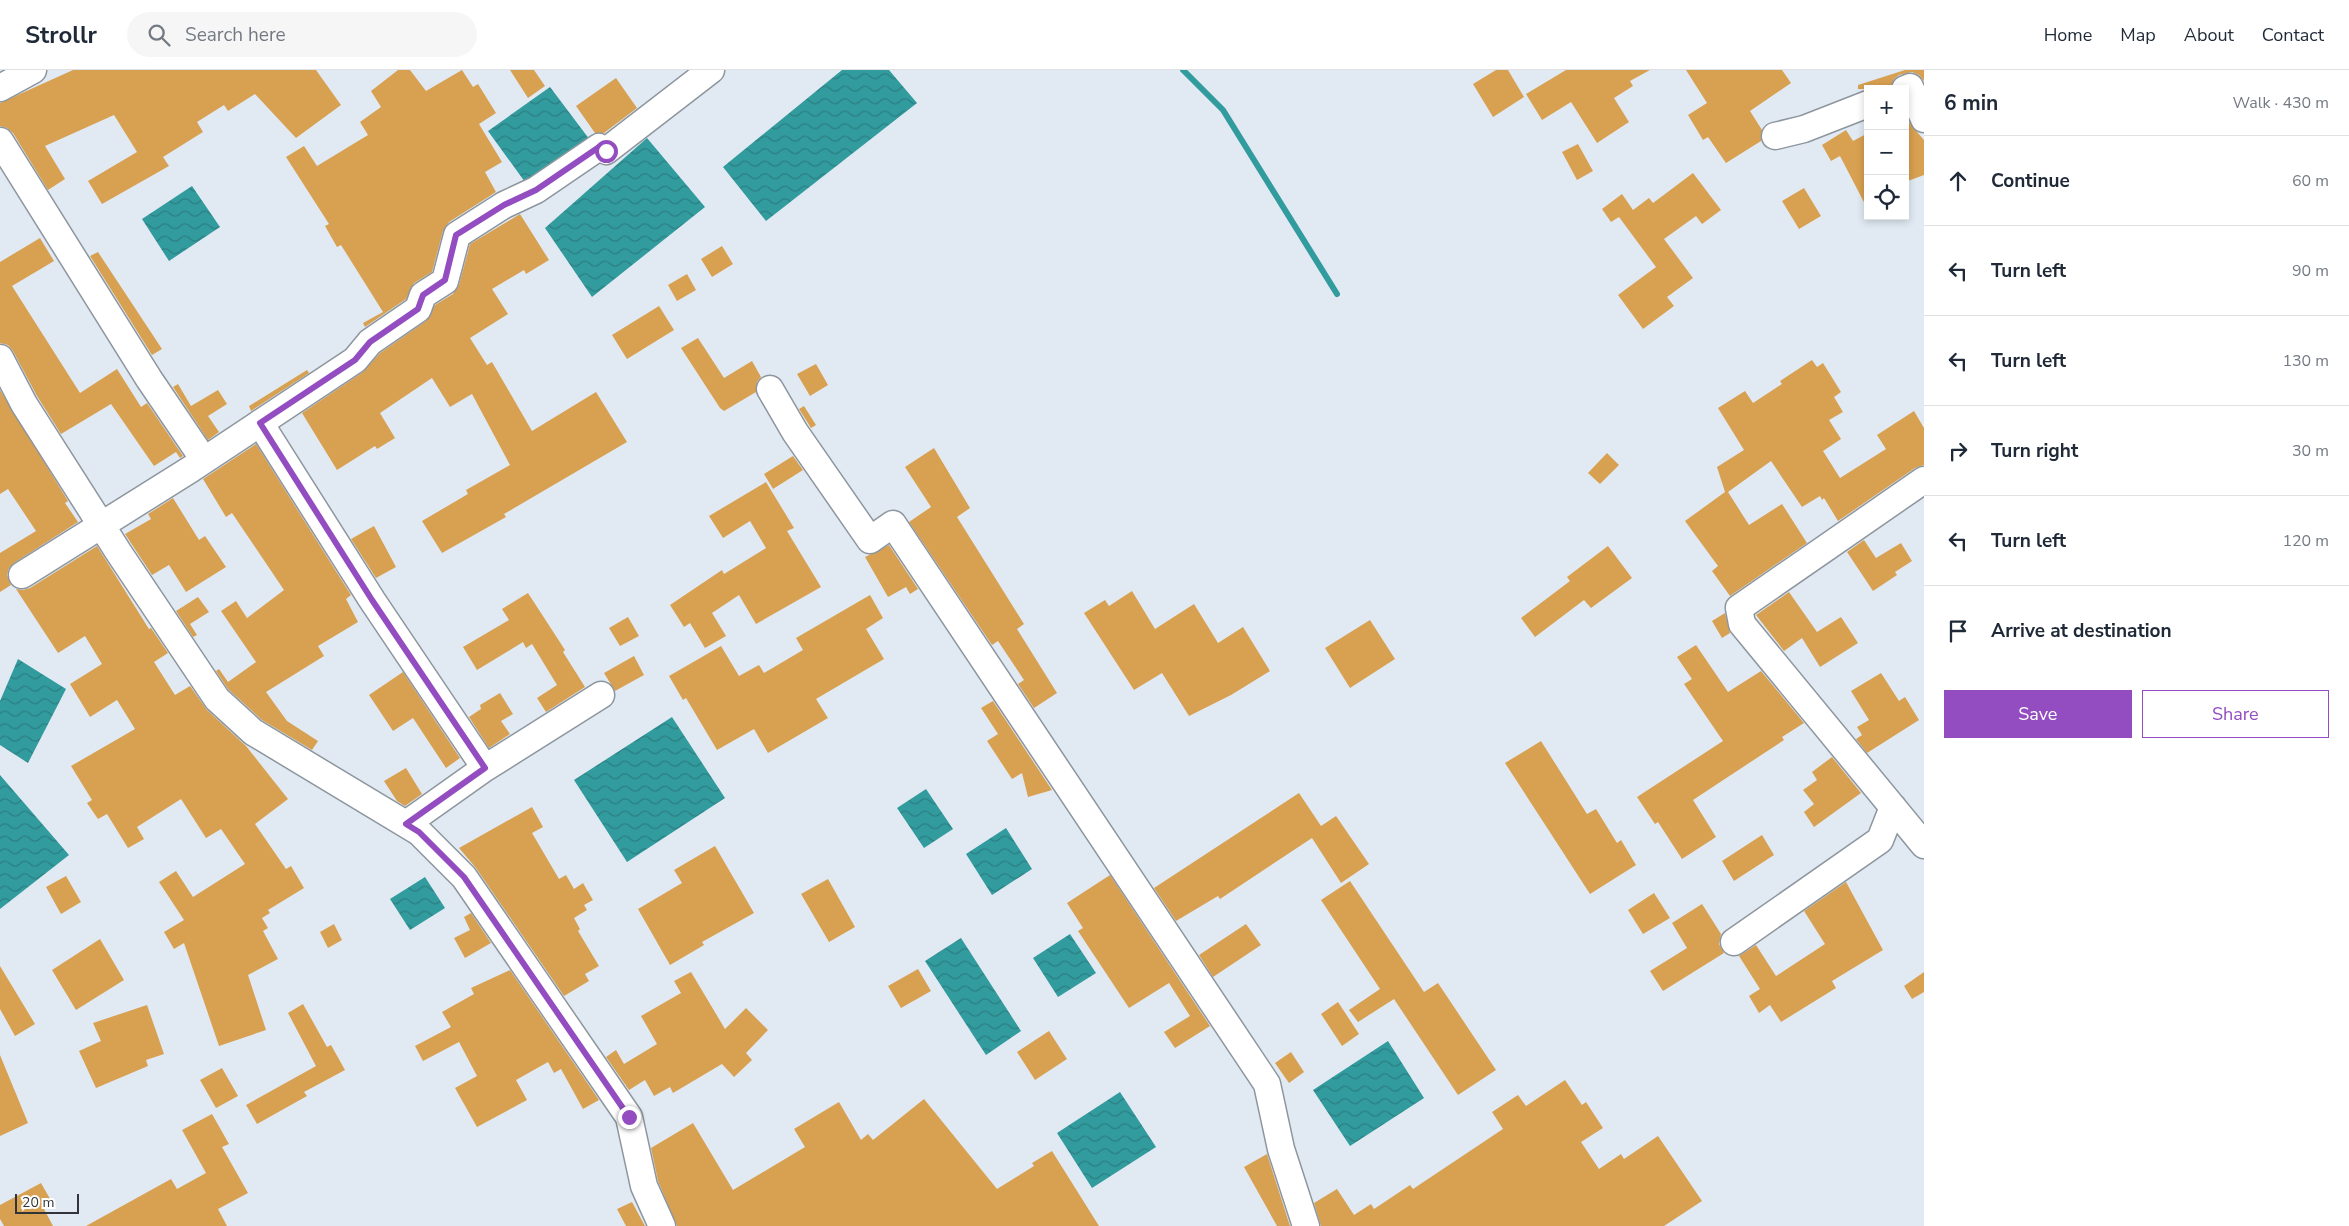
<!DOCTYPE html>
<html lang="en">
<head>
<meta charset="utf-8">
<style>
	:root { --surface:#fff; --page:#f6f6f7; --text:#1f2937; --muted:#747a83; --line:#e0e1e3; --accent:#934dc1 }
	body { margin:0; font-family:"Nunito Sans",sans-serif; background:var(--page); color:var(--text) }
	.controls { position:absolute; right:15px; top:15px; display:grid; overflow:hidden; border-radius:0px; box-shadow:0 2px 8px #0003 }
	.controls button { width:45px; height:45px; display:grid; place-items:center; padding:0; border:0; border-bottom:1px solid var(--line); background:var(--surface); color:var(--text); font:25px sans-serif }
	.scale { position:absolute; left:15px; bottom:12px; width:64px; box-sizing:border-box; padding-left:5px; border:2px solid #313438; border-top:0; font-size:14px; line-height:18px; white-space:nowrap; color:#313438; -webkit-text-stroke:4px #fff; paint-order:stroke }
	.stop { position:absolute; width:15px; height:15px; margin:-11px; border:4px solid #934dc1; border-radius:50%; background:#fff }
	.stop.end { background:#934dc1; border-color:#fff; box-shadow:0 1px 5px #0008 }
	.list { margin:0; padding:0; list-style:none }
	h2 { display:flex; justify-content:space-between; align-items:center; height:65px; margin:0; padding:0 20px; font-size:21px }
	h2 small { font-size:16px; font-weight:400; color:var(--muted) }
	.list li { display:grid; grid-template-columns:32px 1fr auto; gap:15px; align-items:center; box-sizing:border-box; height:90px; padding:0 20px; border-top:1px solid var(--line) }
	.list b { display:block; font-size:19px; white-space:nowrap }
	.list em { font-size:16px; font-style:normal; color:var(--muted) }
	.actions { display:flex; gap:10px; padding:15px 20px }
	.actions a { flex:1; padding:11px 0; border:1px solid var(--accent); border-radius:0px; text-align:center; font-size:18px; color:var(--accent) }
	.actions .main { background:var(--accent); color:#fff }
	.icon { flex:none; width:28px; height:28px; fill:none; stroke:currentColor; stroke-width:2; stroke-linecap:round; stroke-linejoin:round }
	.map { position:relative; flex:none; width:1924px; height:1156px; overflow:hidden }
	header { display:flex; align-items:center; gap:30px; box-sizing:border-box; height:70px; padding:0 25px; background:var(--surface); border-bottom:1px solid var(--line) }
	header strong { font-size:24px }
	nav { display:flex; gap:28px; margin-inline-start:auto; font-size:18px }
	.search { width:350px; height:45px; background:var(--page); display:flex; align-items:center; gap:12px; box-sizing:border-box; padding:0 18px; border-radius:28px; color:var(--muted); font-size:19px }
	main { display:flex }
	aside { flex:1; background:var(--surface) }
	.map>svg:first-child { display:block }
	.water { fill:url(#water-waves) }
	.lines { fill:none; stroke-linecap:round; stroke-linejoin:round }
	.stream { stroke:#329b9e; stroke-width:6 }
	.building { fill:#d8a051 }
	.minor-casing { stroke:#8d969e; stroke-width:29 }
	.minor { stroke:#fff; stroke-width:26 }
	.route { stroke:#934dc1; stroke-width:6 }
</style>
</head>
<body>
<header>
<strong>Strollr</strong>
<div class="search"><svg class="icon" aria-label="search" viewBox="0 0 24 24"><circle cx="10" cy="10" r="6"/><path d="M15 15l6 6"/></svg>Search here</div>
<nav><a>Home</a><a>Map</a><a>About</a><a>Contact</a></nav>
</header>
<main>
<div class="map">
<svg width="1924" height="1156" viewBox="0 0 1924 1156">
	<defs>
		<pattern id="water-waves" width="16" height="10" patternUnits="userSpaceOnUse" patternTransform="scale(1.25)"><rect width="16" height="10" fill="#329b9e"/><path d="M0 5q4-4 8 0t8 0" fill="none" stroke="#2b7f82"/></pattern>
	</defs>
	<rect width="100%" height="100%" fill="#e1eaf3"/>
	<path class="water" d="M842,0H889L917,33L766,151L723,97Z
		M550,17L593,74L530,119L488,61Z
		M647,68L705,137L592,227L545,158Z
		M192,116L220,157L169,191L142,149Z
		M18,589L66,619L28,693L0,675V631Z
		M672,647L725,728L627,792L574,710Z
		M0,705L69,785L0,839Z
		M926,719L953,759L924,778L897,738Z
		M1006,758L1032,799L992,825L966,784Z
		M425,807L445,838L410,860L390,829Z
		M1070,864L1096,903L1058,927L1033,888Z
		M961,868L1021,961L986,985L925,891Z
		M1388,971L1424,1028L1350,1076L1313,1020Z
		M1120,1022L1156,1077L1092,1118L1057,1063Z"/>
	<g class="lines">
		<path class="stream" d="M1183,0L1223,40L1337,224"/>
	</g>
	<path class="building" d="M73,0H316L341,35L296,68L255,24L228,41L224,35L197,52L203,62L163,87L169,96L102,134L88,111L137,82L114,45L45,76L65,109L48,120L13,63L7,58L0,56V33Z
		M398,0H410L426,21L462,0L473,17L478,14L496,43L479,54L502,92L485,102L496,122L449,152L443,161L432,202L414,213L406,229L365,257L363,253L383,242L341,175L337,177L325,156L329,154L286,87L304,76L317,96L368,65L360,52L381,37L371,21Z
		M510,0H534L545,16L528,28Z
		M1496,0H1508L1524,27L1493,47L1473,14Z
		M1566,0H1650L1630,11L1633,16L1614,28L1629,52L1597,73L1571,32L1542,50L1526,24Z
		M1686,0H1782L1791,13L1750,41L1762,60L1761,71L1726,93L1708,67L1703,70L1688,45L1707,33Z
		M1905,0H1924V11L1919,5L1912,2L1899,5L1894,9L1890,19H1858V15Z
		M616,8L637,38L604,63H595L576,36Z
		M1905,44L1911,55L1924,70V105L1905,112Z
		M1846,60L1853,71L1868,63V140L1840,86L1831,91L1822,75Z
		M1578,74L1593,101L1577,110L1562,82Z
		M1693,103L1721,140L1702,154L1696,146L1664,169L1693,208L1667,227L1674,236L1643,259L1618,225L1656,197L1619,147L1611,152L1602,139L1622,124L1633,140L1649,128L1653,133Z
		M1804,118L1821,146L1799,159L1782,131Z
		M520,144L549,190L526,204L524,200L492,219L508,244L470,268L487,295L492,292L532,361L596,322L627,372L504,444L506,447L442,483L422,451L468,424L466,420L510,395L472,324L450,337L432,308L380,343L395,368L377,379L375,376L337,400L302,343L363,302L380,283L426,251L435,235L453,224L459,215L470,174Z
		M40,168L54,191L12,216L80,323L117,299L141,337L147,333L183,386L180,388L176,382L154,396L111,334L61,364L37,326L13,281L8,275L0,273V192Z
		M722,176L733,194L712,207L701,189Z
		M98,182L162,279L152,285L90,186Z
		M687,204L696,220L677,231L668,215Z
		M659,236L674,260L627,289L612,265Z
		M698,268L724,308L752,291L761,307L757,312L756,322L724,341L720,338L681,278Z
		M1812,290L1817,297L1823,293L1841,322L1834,327L1843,342L1829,350L1841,369L1823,381L1840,408L1886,379L1877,365L1914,341L1924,358V395L1915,398L1838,451L1824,428L1822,430L1820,426L1802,437L1771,391L1728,422L1749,455L1782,434L1807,473L1730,526L1712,501L1718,496L1685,451L1725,422L1717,397L1744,380L1718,338L1745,321L1753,333L1782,314L1780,311Z
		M816,294L828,315L810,326L797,304Z
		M307,300L309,303L251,341L249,336Z
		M178,314L191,336L218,320L227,334L208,346L219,362L208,370L173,317Z
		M0,320L68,431L65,433L78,452L14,493L9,498L7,505L11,515L0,522V483L36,461L8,419L0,424Z
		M804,336L816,355L811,358L799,339Z
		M256,374L351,525L346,529L358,552L318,576L324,586L266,622L287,651L318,671L312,680L262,650L228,619L216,601L219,599L228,612L256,592L221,541L236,531L247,548L284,520L232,443L226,447L203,409Z
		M934,378L970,438L957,447L1024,554L1017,559L1057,623L1034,638L1018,614L1024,610L998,571L992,575L909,452L931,437L905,397Z
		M1607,383L1619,395L1600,414L1588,403Z
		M793,386L803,400L773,419L764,404Z
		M766,412L794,458L787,461L821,517L756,554L739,525L712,543L726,566L705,578L690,553L684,557L670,535L722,500L724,504L766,478L750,451L723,468L709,446Z
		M173,428L199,470L205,466L226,497L186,522L169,495L152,505L125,464L151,449L148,444Z
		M374,456L396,497L376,508L351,469Z
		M1864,470L1876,488L1901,473L1912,491L1895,502L1897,505L1873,521L1847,482Z
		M889,475L918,519L910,524L906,517L888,527L865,487Z
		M97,476L149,559L151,558L168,583L154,592L175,625L190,616L207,640L246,676L288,729L255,754L286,799L291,796L304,818L268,840L270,843L262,848L268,858L263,861L278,889L248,905L266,960L219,976L184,873L174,879L164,862L184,850L159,812L176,801L193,827L245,794L221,759L206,768L181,729L137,757L144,769L128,778L107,744L98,749L87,733L92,730L71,696L135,659L117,630L90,647L70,614L102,594L85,566L58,583L16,519L23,520L30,518Z
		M1608,476L1632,508L1591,538L1584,530L1535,567L1521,548L1570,511L1567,507Z
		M1132,521L1155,559L1194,534L1218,573L1243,557L1270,601L1231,625L1189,646L1162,603L1134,620L1084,543L1105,530L1109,536Z
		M1789,522L1817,562L1841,547L1858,573L1820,597L1802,568L1784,581L1756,545Z
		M528,523L565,580L563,582L585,617L546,642L537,628L557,615L532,574L526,578L523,572L477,600L463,577L509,550L502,539Z
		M870,525L883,548L866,559L884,589L816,629L828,648L768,683L754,659L717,680L686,628L683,630L669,606L721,576L739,606L759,595L764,603L803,580L796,568Z
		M198,527L209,542L190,554L197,565L193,567L176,541Z
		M1725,543L1730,563L1722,568L1712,551Z
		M628,547L639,566L620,576L609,558Z
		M1370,550L1395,589L1350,618L1325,578Z
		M1696,575L1728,622L1761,601L1804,653L1782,667L1784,670L1693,730L1716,767L1682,789L1658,752L1655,754L1637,727L1723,671L1684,614L1692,609L1677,587Z
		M634,586L644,605L615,621L604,603Z
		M403,602L460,688L446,698L413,648L393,661L369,625Z
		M1881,603L1899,631L1905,627L1919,650L1867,683L1856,669L1862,665L1857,657L1869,650L1851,621Z
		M500,623L513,644L501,651L510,664L489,678L469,647L481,639L480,635Z
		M993,631L1052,720L1028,727L1022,703L1012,709L987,671L998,664L981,638Z
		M1541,671L1587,744L1596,739L1617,773L1621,770L1636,795L1590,824L1505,693Z
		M1832,687L1861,723L1814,757L1804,742L1814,734L1803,720L1817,710L1812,702Z
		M406,698L422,724L405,736L397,731L384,711Z
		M1299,723L1321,756L1336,746L1369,794L1341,813L1312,768L1220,829L1218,826L1176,851L1154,818Z
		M532,737L543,757L532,763L559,809L566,805L574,819L583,813L593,830L584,835L587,840L574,848L580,859L578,861L599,896L585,904L589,911L564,926L476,798L459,778Z
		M1762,765L1774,785L1734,811L1722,791Z
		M715,776L754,843L702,872L704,875L670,895L638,839L682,813L674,800Z
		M1110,805L1210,956L1175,978L1164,962L1190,946L1169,913L1129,938L1078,861L1083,858L1067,833Z
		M66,806L81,832L61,844L46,817Z
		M828,809L855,857L829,872L801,824Z
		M1350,811L1424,922L1438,913L1496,1000L1458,1025L1394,929L1358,952L1349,940L1380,919L1321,830Z
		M1846,812L1883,880L1832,911L1836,918L1781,952L1770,935L1759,943L1749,926L1760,919L1739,886L1756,875L1776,906L1825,874L1804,841Z
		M1654,823L1670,848L1643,864L1628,840Z
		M1702,834L1721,864L1719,874L1724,883L1663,921L1650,901L1687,878L1672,853Z
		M471,843L491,873L465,888L454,868L470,860L464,847Z
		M334,854L342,870L328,878L320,862Z
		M1246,854L1261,875L1213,907L1199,885Z
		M100,869L124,910L76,940L52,900Z
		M0,896L35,954L15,966L0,939Z
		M918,899L931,921L901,938L888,916Z
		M510,900L599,1030L583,1039L561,999L554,1003L548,992L516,1010L527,1030L477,1057L455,1018L477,1006L459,972L423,991L415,976L451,957L442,942L474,924L471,918Z
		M691,902L725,959L746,938L768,960L746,983L752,990L734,1007L722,994L673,1023L670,1017L654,1026L645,1010L629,1020L606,987L616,980L624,994L657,974L641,946L681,923L674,911Z
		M1924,902V922L1912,929L1904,916Z
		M1338,932L1359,964L1342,976L1321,944Z
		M303,934L327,977L331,975L345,1000L304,1022L307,1026L257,1054L246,1035L316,996L288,943Z
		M147,935L164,984L146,990L148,996L96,1018L79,981L101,971L93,953Z
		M1049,961L1067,989L1035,1010L1017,982Z
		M1291,982L1304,1002L1289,1013L1275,993Z
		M0,985L28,1053L0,1066Z
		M222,998L238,1026L216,1038L200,1010Z
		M1565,1010L1582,1035L1586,1032L1603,1058L1581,1072L1599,1099L1621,1084L1624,1089L1658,1066L1702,1131L1664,1156H1321L1314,1133L1337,1119L1354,1145L1371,1134L1374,1139L1410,1115L1413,1119L1503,1059L1492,1042L1518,1025L1526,1036Z
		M924,1029L997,1119L1034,1096L1032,1093L1052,1081L1099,1156H677L658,1111L651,1078L693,1053L733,1120L805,1077L794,1059L839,1032L861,1070L868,1064L873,1070Z
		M212,1044L229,1074L222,1077L248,1123L218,1139L227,1156H86L171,1109L177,1119L206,1103L182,1060Z
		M1267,1084L1290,1156H1277L1244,1097Z
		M41,1113L53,1134L44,1139L53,1156H4L0,1149V1135Z
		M632,1132L645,1156H626L617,1139Z"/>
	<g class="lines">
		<g class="minor-casing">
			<path id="minor" d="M0,18L33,0
				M1905,19L1910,17L1924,49
				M1775,66L1804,59L1868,34
				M0,71L149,309L204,390
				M0,288L24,334L119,483L217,629L253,662L419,762L464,807L629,1047L644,1116L662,1156
				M770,319L795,362L870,470L893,454L1267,1014L1281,1079L1306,1156
				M260,353L372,530L485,698
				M1924,410L1739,538L1742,554L1924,775
				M22,505L191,399L355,290L370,272L418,239L423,225L445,211L457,165L504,135L536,120L599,77L606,81L711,0
				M406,754L485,698L601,625
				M1734,872L1880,770L1893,737"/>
		</g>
		<use href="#minor" class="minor"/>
	</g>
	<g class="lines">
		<path class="route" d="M606,81L599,77L536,120L504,135L456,165L445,210L423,225L418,239L370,272L355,290L260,353L372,530L485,698L406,754L419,762L464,807L629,1047"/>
	</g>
</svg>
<div class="controls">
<button>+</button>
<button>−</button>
<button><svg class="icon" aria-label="locate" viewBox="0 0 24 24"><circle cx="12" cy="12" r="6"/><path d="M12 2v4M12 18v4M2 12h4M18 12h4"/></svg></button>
</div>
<div class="scale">20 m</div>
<div class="stop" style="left:606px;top:81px"></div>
<div class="stop end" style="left:629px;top:1047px"></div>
</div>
<aside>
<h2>6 min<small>Walk · 430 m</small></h2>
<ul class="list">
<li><svg class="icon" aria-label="ahead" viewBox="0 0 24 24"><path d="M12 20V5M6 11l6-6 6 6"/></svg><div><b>Continue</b></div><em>60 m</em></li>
<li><svg class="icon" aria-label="left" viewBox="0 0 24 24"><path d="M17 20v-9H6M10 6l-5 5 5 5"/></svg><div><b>Turn left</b></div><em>90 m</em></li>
<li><svg class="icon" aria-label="left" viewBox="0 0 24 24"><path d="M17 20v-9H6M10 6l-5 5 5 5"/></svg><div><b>Turn left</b></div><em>130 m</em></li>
<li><svg class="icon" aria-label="right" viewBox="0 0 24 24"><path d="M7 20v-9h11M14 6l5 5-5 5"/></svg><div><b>Turn right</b></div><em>30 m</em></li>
<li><svg class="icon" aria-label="left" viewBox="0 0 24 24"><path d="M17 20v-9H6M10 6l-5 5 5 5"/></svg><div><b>Turn left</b></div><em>120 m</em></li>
<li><svg class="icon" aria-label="arrive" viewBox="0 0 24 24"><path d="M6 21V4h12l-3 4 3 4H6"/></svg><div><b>Arrive at destination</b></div></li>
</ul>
<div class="actions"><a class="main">Save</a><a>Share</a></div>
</aside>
</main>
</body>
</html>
